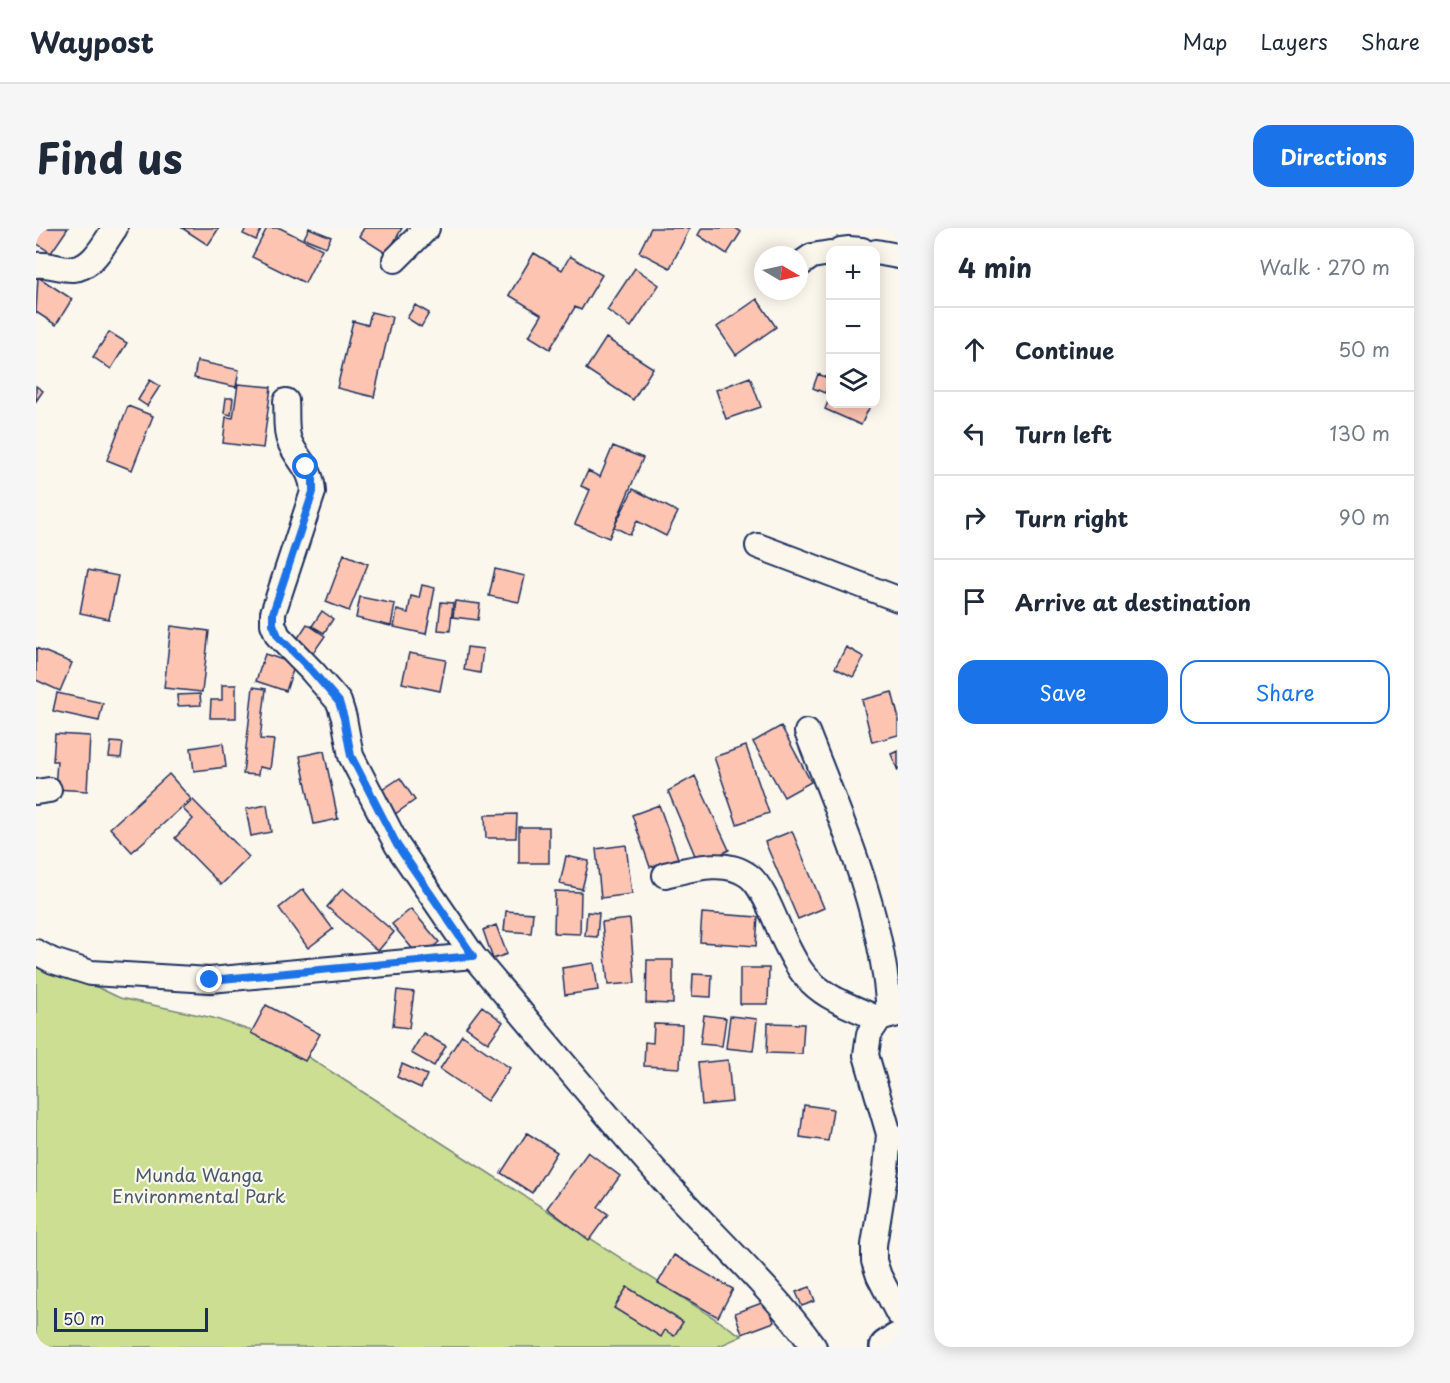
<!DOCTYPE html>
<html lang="en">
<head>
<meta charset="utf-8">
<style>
	:root { --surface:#fff; --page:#f6f6f7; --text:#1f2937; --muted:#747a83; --line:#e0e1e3; --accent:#1a73e8 }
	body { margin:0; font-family:"Playpen Sans",sans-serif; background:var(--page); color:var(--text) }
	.controls { position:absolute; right:18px; top:18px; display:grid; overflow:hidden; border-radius:12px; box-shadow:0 3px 15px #0003 }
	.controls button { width:54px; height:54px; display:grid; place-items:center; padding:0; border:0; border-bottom:2px solid var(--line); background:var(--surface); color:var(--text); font:30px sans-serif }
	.compass { position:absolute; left:718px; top:18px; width:54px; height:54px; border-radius:50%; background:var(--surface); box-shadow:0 3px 15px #0003; rotate:99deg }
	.scale { position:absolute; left:18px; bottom:15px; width:154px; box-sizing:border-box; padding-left:6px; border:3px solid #1b2f5e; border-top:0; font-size:16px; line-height:21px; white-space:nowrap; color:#1b2f5e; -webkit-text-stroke:4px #fbf7ec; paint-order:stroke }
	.stop { position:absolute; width:18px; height:18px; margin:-14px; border:4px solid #1a73e8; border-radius:50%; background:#fff }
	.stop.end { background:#1a73e8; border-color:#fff; box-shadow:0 2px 6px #0008 }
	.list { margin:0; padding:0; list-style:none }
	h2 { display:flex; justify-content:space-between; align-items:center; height:78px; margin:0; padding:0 24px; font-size:26px }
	h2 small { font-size:20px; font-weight:400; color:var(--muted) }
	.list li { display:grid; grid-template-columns:39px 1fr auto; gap:18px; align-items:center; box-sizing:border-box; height:84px; padding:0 24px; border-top:2px solid var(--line) }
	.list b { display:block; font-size:22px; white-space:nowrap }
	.list em { font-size:20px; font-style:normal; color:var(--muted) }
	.actions { display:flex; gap:12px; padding:18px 24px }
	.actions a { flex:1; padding:14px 0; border:2px solid var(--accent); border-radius:18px; text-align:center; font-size:21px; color:var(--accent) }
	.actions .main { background:var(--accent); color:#fff }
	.icon { flex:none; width:33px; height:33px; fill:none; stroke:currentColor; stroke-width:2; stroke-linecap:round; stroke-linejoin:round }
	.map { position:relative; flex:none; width:862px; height:1119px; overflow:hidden; border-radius:18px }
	header { display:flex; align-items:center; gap:36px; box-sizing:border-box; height:84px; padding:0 30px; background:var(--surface); border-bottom:2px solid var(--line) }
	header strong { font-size:28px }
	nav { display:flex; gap:33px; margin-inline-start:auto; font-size:21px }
	.intro { display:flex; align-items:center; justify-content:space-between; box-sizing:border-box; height:144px; padding:0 36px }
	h1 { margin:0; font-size:42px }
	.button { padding:15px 27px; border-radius:18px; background:var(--accent); color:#fff; font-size:21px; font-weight:700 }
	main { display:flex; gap:36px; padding:0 36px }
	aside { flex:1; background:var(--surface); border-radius:18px; box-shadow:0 3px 15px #0003 }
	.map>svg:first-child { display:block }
	.green { fill:#ccde92; stroke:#748678; stroke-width:1.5 }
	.building { fill:#fdc4b2; stroke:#1b2f5e; stroke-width:1.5 }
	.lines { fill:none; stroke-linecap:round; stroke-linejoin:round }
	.minor-casing { stroke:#1b2f5e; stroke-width:28 }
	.highway-casing { stroke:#1b2f5e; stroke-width:38 }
	.minor { stroke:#fbf7ec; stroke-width:24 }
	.highway { stroke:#fbf7ec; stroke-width:33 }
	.route { stroke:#1a73e8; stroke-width:8 }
	.labels { text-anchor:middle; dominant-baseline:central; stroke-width:4.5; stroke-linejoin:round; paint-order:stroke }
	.park-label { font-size:18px; fill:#475b6b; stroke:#fbf7ec }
</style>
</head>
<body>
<header>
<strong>Waypost</strong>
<nav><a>Map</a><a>Layers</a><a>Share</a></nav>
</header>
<div class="intro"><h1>Find us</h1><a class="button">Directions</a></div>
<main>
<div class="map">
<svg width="862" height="1119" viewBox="0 0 862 1119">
	<rect width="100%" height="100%" fill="#fbf7ec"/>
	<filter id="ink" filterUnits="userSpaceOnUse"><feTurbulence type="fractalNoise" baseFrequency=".0167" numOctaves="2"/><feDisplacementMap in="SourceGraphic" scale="12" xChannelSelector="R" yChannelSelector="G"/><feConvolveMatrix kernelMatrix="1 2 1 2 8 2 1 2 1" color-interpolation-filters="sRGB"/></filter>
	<g filter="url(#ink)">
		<path class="green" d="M0,730L84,770L177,790L249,814L706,1108L681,1119H0Z"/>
		<path class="building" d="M2,0H32L15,25L0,15V4Z
			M146,0H183L172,17Z
			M210,0H226L220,12L207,6Z
			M231,0H244L286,21L269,55L216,29Z
			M273,0L295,9L290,19L268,10Z
			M328,0H366L351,26L323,8Z
			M615,0H654L634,40L603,24Z
			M666,0H699L705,4L691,26L662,7Z
			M498,25L526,42L534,28L566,47L545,82L539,79L514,121L493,108L506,87L473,67Z
			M599,40L623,57L595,99L571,82Z
			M2,49L36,71L20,97L0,84Z
			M721,71L740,99L700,127L681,99Z
			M379,77L393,85L385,99L371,90Z
			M335,84L356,89L338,169L301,160L317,93L332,97Z
			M73,104L91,115L75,141L57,129Z
			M570,110L617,140L597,172L550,141Z
			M161,133L203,142L200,159L158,150Z
			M782,146L794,151L789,165L777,160Z
			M714,149L725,179L690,191L680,162Z
			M114,152L124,158L111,178L102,172Z
			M202,156L235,159L227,220L187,215L190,189L197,190Z
			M0,158L7,163L0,173Z
			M794,169V176H835L825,197L789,181Z
			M190,170H197L195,187L188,185Z
			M92,178L117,188L96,242L71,232Z
			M577,218L607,230L573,310L539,296L554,262L545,258L552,243L564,249Z
			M597,261L642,284L630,308L601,293L594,307L578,299Z
			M308,326L332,336L313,383L290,374Z
			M459,341L489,348L483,374L453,368Z
			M52,342L82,348L73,391L44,385Z
			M386,357L399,360L390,406L358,399L361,382L372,385L375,368L383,370Z
			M324,369L359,376L355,398L320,390Z
			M419,373L444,376L442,392L417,389Z
			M405,374L417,375L414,403L402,402Z
			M286,383L297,391L288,405L276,398Z
			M271,396L289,408L275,428L258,416Z
			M135,398L173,403L166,464L128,460Z
			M431,419L447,421L444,445L428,442Z
			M810,419L828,429L817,449L799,440Z
			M0,420L36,435L24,463L0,452Z
			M373,425L410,432L404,463L366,455Z
			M229,426L259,436L250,463L220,453Z
			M186,457H200V490H174L175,472H186Z
			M217,459L230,461L224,511L238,512L234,541L223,539L222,547L207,546Z
			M856,464L862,487V507L836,514L826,472Z
			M21,465L67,475L63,493L17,483Z
			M164,466L165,477L142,478L141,467Z
			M745,498L775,554L748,569L717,514Z
			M19,506L54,508L51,563L19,561L21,533H17Z
			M75,514L87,515L85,530L73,529Z
			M187,515L190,539L158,543L155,520Z
			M710,518L733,585L701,596L678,529Z
			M288,523L302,591L278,596L264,528Z
			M862,523V543L855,526Z
			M133,546L155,571L96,624L74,600Z
			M659,548L693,622L663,637L632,563Z
			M364,550L379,572L355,589L340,566Z
			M157,572L213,629L185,657L139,610L157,591L147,581Z
			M231,577L235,604L215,608L210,581Z
			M623,577L642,630L614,639L596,587Z
			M481,586L480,610H450L449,587Z
			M483,599H513V635H483Z
			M756,603L788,680L762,691L729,614Z
			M590,617L596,666L565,670L560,621Z
			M530,628L553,633L546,661L524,656Z
			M307,660L358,704L342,723L291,679Z
			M267,661L297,701L272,720L243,680Z
			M519,663L545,664L544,706L518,705Z
			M375,681L403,714L384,730L356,696Z
			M470,683L497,685L495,705L468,703Z
			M551,684L563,685L561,709L549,708Z
			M666,685L722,689L720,718L664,714Z
			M594,691L599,755L572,757L566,694Z
			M460,697L471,726L457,731L447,702Z
			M611,732H637V776L610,775Z
			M558,735L562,762L529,767L526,740Z
			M704,740H733L732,776H704Z
			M657,746L676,747L675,769L656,768Z
			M361,762L378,764L373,800L357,798Z
			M230,777L284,806L269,833L215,805Z
			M446,778L467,794L452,815L430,799Z
			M668,787L690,790L686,818L664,816Z
			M694,788L721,791L717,823L690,820Z
			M732,795L768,796L766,826L731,825Z
			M618,796L646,797L644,840L608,838L609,814L617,815Z
			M387,805L410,818L398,838L375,825Z
			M426,807L474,840L451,873L404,841Z
			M692,832L696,874L666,877L662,835Z
			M366,836L391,847L385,860L361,849Z
			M768,877L797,881L792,913L764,909Z
			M491,905L521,924L496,965L465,945Z
			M552,924L584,948L562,979L572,986L553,1012L511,980Z
			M638,1027L697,1061L682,1089L622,1055Z
			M591,1059L647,1094L638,1108L629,1102L625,1109L578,1080Z
			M774,1059L779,1073L766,1078L760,1064Z
			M731,1073L738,1094L706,1106L699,1085Z"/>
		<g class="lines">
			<g class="minor-casing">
				<path id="minor" d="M805,22L813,21L826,22
					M840,24L862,28
					M359,32L391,0
					M0,37C12,35 25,42 37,41C57,40 69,14 79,0
					M763,37L776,28L794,25
					M250,173C251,185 249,201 253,212C261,233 276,239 277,264L237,385V396L242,408L276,443L303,474L308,490L315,528L361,617L437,728
					M722,318L862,371
					M771,504C807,596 848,687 853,787
					M0,564L13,562
					M629,647C655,641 690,630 713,648C729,660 741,698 750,716C757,730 764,744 775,754C793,772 821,781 843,791
					M0,724L17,733L55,745L174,752L437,728C502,804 565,882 632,957C681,1011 735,1060 778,1119
					M862,786L843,791L833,806L830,827L853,906L850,941L838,1017V1033L843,1048L862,1085"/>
			</g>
			<g class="highway-casing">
				<path id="highway" d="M851,1119L862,1112"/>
			</g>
			<use href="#minor" class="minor"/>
			<use href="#highway" class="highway"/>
		</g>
	</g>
	<g class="lines" filter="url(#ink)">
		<path class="route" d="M174,752L437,728L361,617L315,528L308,490L303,474L276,443L242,408L237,396V385L277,264V251L270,239"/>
	</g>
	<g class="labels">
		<g class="park-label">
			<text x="163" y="946">Munda Wanga<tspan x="163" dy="21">Environmental Park</tspan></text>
		</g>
	</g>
</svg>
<div class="controls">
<button>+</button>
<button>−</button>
<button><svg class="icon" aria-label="layers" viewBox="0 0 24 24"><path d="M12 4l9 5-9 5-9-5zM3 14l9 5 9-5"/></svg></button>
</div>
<svg class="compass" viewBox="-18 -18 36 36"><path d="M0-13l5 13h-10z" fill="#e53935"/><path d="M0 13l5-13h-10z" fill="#747a83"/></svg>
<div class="scale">50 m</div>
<div class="stop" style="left:270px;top:239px"></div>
<div class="stop end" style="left:174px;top:752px"></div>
</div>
<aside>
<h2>4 min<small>Walk · 270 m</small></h2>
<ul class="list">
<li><svg class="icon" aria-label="ahead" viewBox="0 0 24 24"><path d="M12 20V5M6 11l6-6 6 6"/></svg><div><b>Continue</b></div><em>50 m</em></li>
<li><svg class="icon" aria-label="left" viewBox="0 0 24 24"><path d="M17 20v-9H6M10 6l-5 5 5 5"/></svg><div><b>Turn left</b></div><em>130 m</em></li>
<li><svg class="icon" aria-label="right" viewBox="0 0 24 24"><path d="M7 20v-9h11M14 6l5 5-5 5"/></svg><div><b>Turn right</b></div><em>90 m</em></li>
<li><svg class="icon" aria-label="arrive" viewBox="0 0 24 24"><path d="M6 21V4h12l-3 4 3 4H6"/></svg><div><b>Arrive at destination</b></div></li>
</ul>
<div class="actions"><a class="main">Save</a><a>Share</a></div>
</aside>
</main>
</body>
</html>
